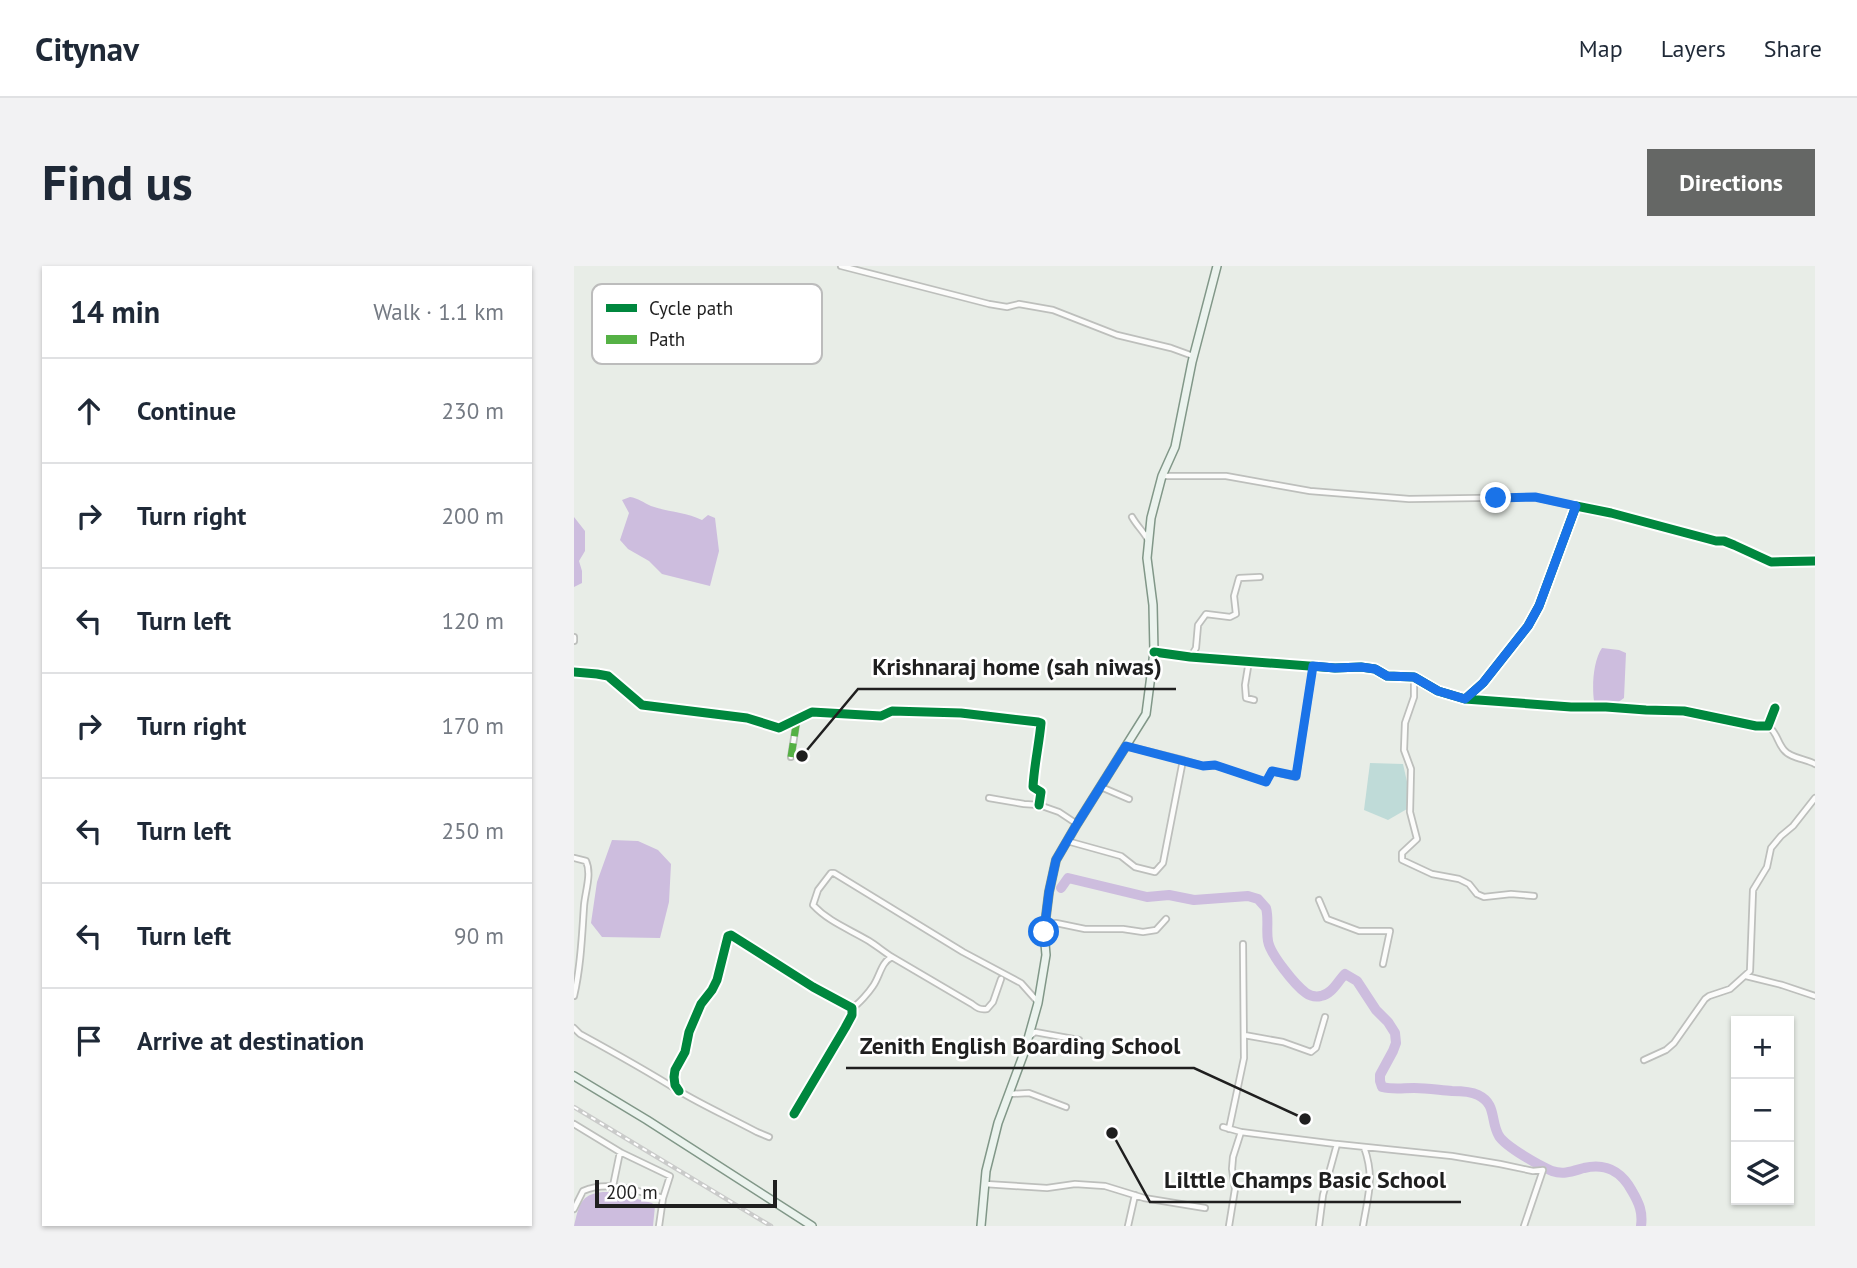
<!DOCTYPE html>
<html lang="en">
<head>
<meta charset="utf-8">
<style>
	:root { --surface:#fff; --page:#f2f2f3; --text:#1f2937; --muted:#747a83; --line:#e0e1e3; --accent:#656765 }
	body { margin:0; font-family:"PT Sans",sans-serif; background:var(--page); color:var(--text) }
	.controls { position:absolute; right:21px; bottom:21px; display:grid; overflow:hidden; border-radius:0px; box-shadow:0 2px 5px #0004 }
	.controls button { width:63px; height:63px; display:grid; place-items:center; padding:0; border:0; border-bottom:2px solid var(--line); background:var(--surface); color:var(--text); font:35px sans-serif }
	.scale { position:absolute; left:21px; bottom:18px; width:182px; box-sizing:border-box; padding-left:7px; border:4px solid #1f1f1f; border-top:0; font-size:19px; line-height:24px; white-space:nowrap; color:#1f1f1f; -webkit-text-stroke:5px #fff; paint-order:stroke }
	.stop { position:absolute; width:21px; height:21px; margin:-16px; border:5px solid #1a73e8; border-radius:50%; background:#fff }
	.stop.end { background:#1a73e8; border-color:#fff; box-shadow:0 2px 7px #0008 }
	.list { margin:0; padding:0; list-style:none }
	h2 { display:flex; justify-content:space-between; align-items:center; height:91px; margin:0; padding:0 28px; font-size:30px }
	h2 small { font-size:23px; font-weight:400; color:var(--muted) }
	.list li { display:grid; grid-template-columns:46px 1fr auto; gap:21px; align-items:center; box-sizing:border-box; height:105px; padding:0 28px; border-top:2px solid var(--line) }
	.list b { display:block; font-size:26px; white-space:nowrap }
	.list em { font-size:23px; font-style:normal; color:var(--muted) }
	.icon { flex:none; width:38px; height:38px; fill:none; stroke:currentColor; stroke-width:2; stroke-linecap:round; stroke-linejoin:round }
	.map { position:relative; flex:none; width:1241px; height:960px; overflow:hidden; border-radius:0px }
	header { display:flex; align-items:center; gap:42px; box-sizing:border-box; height:98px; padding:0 35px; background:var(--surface); border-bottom:2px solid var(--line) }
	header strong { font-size:33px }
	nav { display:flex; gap:38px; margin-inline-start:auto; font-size:24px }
	.intro { display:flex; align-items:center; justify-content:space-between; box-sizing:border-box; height:168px; padding:0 42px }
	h1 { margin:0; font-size:49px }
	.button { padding:18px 32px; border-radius:0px; background:var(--accent); color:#fff; font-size:24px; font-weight:700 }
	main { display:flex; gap:42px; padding:0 42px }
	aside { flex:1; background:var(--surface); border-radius:0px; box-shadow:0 2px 5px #0004 }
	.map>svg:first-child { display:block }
	.forest { fill:#bfdbd8 }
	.water { fill:#cdbdde }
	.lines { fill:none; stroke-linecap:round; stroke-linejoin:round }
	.river { stroke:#cdbdde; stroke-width:10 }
	.street-casing { stroke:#bdbfbc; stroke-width:8 }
	.secondary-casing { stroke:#819788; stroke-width:10 }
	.street { stroke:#fcfcfb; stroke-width:4.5 }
	.secondary { stroke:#ebf3ee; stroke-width:7 }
	.rail-casing { stroke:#cacbca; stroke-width:4.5 }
	.rail { stroke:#fff; stroke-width:2; stroke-dasharray:5; stroke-linecap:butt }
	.quiet { stroke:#55b145; stroke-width:7; stroke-dasharray:14 7; stroke-linecap:butt }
	.cycleway-casing { stroke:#fff; stroke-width:13 }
	.cycleway { stroke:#00873e; stroke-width:9 }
	.route { stroke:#1a73e8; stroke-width:9 }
	.key { fill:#fff; stroke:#bcbcbc; stroke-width:2 }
	.key-label { font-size:19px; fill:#1f1f1f }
	.leader { fill:none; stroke:#1f1f1f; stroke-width:2.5 }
	.callout-dot { fill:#1f1f1f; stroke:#fff; stroke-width:2.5 }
	.callout-label { font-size:24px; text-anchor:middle; font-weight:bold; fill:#1f1f1f; stroke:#fff; stroke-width:5; stroke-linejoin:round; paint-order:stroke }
</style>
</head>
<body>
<header>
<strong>Citynav</strong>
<nav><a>Map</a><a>Layers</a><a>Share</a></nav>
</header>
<div class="intro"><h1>Find us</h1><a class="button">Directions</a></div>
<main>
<aside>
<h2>14 min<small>Walk · 1.1 km</small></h2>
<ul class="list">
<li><svg class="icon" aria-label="ahead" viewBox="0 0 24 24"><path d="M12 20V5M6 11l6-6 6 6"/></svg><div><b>Continue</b></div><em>230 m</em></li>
<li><svg class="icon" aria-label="right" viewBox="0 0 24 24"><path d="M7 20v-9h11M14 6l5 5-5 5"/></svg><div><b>Turn right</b></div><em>200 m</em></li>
<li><svg class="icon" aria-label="left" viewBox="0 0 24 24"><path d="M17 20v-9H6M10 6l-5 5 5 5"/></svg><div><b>Turn left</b></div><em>120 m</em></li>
<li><svg class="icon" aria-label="right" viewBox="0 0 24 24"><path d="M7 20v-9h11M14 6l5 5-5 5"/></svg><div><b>Turn right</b></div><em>170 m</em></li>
<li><svg class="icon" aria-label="left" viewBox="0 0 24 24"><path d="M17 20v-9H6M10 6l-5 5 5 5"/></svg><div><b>Turn left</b></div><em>250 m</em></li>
<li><svg class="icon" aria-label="left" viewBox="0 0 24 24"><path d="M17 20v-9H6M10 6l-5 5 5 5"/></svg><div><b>Turn left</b></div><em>90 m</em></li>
<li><svg class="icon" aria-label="arrive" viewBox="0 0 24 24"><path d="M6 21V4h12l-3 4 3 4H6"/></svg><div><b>Arrive at destination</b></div></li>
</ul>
</aside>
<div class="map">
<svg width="1241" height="960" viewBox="0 0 1241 960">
	<rect width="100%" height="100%" fill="#e8ede7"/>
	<path class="forest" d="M796,497L829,498L836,529L833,543L814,554L790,544Z"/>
	<path class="water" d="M56,231C64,232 70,237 77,240C94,246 112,246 128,254L134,249L141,252L145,285L136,320L88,308L75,295L54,283L46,274L55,247L48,234Z
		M0,251L11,265V285L5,295L8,305V317L0,321Z
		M1028,382L1045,384L1052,387L1050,432L1043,437L1020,435C1018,420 1019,395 1028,382Z
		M38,574L64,575L84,584L97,598L95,636L86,672L28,671L17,657L23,616Z
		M29,926H37L78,937L81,940L79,960H0C5,940 6,928 29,926Z"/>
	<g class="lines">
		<path class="river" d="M487,622L494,612L573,631L595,629L620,634L674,630L684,633L692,642C695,653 692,664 694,675C696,688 721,719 732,727C736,730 742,731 747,730C759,727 763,716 771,708L783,715L802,744L814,756L821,767L822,777L819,785L806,809V815L808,821C820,824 829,822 840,822C853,822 865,824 878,825C886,825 896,825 904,829C923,838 916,855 925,870C932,881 966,900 978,905C990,909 999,905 1010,902C1032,897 1047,905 1058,925C1065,937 1069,946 1067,960"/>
		<g class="street-casing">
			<path id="street" d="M267,0L415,38L433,41L445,38L479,44L543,69L597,82L619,90
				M588,210H652L736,225L835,233L961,231L1001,240
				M558,251C563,260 570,266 574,274
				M0,371V375
				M580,386L616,391L761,402L787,401L801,403L813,410L840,411L864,425L891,433L997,441H1032L1072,444L1110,445L1182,460H1194L1201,442
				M617,390L622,382L624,359L632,348L656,351L662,348L660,330L665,312L686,311
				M675,395L671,419L672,432L680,434
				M0,406L23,408L34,410L68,439L173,452L205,462L238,446L307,450L318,445L387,447L464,456L467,457C465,479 460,500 459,521L467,526L465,539
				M840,411V431L831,457L830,484L837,503L836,546L843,573L828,587V594L858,608L885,613L895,618L903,628L910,631L937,628L960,630
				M891,432L909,417L954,360L965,340L1002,240L1037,247L1142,275H1150L1160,279L1197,296L1241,295
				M1194,460C1203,466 1203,476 1210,484C1216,492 1232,493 1241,498
				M217,491L223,453
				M609,494L629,500L641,499L692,516L698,505L722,511L739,400
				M527,521L555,533
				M415,532L450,538L465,539L485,546L503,558
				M493,575L547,590L561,601L581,606L589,597L609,494L552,480
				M0,592L12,595C18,608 11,626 10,640C8,669 7,700 0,730
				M745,634L753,653L785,665H816L809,698
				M471,658L482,657L511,663H549L569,666L582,664L592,653
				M318,691C310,686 303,680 295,675C275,663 255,656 239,639L244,624L257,607H260L389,686L447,717L463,735
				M1172,710L1208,719L1241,730
				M278,742C285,738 295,726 299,720C306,710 307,696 318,691L398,738C403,742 406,744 413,743L419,736L427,713
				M0,762L6,768C39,786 73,805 105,825C130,840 157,852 183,866L195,871
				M670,769L709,776L737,786L742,782L751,751
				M455,771L461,766L505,774
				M1070,794L1092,784L1100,777L1131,733L1135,730L1156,723L1176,705L1179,624L1193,601L1197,582L1207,570L1219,560L1241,532
				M105,825L101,819L100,811L101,804L111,786L115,766L127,738L138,724L143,714L154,670L157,669L239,721L278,742V749L271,762L220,848
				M436,828L455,827L492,841
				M0,858L46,886L96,910L89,932L85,960
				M649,861L667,866L762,878
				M655,863L670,792L669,678
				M411,918L473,922L501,918L531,920L570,932L631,942
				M39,920L46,886
				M0,943L9,925C35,914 63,925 89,932
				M554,960L561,929
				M655,960L661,923L658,903L659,891L667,866
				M745,960L749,929L763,878L878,890L926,898L959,905L969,904L950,960
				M789,960C794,929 801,912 790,881"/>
		</g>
		<g class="secondary-casing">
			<path id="secondary" d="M0,810L73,854L238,960
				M407,960L412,905L424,857L450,787L464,737L472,689L470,666L475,626L482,594L503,558L572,448L580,386L579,339L573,292L577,252L588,210L601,181L618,96L643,0"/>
		</g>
		<use href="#street" class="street"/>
		<use href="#secondary" class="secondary"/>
		<g class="rail-casing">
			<path id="rail" d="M0,841L197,960"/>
		</g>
		<use href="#rail" class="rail"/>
		<path class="quiet" d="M217,491L223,453"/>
		<g class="cycleway-casing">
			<path id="cycleway" d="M580,386L616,391L761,402L787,401L801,403L813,410L840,411L864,425L891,433L997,441H1032L1072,444L1110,445L1182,460H1194L1201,442
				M0,406L23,408L34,410L68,439L173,452L205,462L238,446L307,450L318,445L387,447L464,456L467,457C465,479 460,500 459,521L467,526L465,539
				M891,433L909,417L954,360L965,340L1002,240L1037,247L1142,275H1150L1160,279L1197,296L1241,295
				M105,825L101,819L100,811L101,804L111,786L115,766L127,738L138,724L143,714L154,670L157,669L239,721L278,742V749L271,762L220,848"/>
		</g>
		<use href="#cycleway" class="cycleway"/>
	</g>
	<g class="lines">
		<path class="route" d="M470,666L475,626L482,594L503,558L552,480L629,500L641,499L692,516L698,505L722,510L739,400L761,402L787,401L801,403L813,410L840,411L864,425L891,433L909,417L954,360L965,340L1002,240L961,231L922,232"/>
	</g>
	<rect x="18" y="18" width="230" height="80" rx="10" class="key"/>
	<rect x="32" y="38" width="31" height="8" fill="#00873e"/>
	<rect x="32" y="69" width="31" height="9" fill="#55b145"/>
	<g class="key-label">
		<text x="75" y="49">Cycle path</text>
		<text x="75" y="80">Path</text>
	</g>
	<path class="leader" d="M228 490L284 423H602M731 853L620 802H272M538 867L576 936H887"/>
	<g class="callout-dot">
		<circle cx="228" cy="490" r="7"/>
		<circle cx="731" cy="853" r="7"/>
		<circle cx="538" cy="867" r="7"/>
	</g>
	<g class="callout-label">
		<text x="443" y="409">Krishnaraj home (sah niwas)</text>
		<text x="446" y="788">Zenith English Boarding School</text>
		<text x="731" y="922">Lilttle Champs Basic School</text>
	</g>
</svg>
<div class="controls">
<button>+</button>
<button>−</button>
<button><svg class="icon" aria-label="layers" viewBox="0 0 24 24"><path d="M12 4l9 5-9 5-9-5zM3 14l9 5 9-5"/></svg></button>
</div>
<div class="scale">200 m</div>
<div class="stop" style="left:470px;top:666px"></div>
<div class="stop end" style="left:922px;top:232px"></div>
</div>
</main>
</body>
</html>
